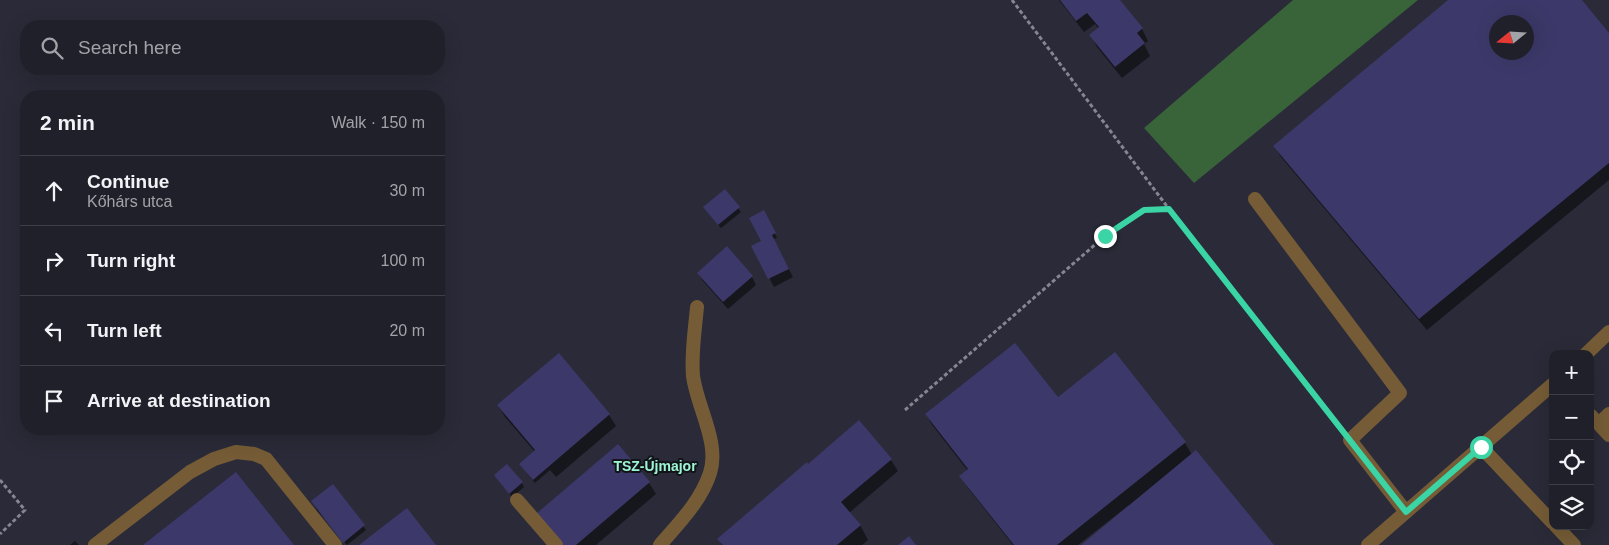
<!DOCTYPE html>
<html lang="en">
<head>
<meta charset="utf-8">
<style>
	:root { --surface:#20202a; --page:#282832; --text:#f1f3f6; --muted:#a2a3a8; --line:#3d3e47 }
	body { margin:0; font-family:Helvetica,sans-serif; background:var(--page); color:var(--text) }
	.controls { position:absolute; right:15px; bottom:15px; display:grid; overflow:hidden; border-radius:10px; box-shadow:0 5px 20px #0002 }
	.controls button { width:45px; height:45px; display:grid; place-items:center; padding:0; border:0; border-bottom:1px solid var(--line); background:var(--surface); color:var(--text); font:25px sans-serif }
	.compass { position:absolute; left:1489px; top:15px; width:45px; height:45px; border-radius:50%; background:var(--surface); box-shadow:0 5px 20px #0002; rotate:252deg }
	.stop { position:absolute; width:15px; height:15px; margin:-11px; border:4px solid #3ad4a5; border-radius:50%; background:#fff }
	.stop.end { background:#3ad4a5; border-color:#fff; box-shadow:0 1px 5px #0008 }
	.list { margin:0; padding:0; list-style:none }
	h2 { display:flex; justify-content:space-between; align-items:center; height:65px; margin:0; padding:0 20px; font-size:21px }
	h2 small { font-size:16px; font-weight:400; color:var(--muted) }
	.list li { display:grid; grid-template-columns:32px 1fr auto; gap:15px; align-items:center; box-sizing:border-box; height:70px; padding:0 20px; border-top:1px solid var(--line) }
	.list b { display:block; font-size:19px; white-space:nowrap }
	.list p { margin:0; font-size:16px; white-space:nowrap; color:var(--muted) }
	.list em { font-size:16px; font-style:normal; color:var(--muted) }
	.icon { flex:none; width:28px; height:28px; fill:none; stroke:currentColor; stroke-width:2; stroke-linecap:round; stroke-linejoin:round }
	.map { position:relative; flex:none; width:1609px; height:545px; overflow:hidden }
	.search { position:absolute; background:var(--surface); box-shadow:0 5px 20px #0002; left:20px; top:20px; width:425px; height:55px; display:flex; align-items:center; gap:12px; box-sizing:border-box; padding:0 18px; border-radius:20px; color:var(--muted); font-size:19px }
	.panel { position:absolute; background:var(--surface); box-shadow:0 5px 20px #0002; left:20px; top:90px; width:425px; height:345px; border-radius:20px }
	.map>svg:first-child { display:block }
	.forest { fill:#396339 }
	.shadow { fill:#0007; fill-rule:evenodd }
	.building { fill:#3c396a; fill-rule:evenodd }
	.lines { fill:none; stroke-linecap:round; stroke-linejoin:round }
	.path { stroke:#868692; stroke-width:3; stroke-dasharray:4 2.5; stroke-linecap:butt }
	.service { stroke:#755c36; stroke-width:14 }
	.minor { stroke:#755c36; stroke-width:14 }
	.route { stroke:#3ad4a5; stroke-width:6 }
	.labels { text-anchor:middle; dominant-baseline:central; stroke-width:4; stroke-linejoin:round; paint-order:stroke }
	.neighbourhood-label { font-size:14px; font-weight:bold; fill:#9cf6d3; stroke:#13141a }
</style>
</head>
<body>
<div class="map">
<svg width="1609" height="545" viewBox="0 0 1609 545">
	<rect width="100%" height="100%" fill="#2a2a38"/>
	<path class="forest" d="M1293,0H1418L1194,183L1144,128Z"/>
	<path class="shadow" d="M1059,0H1119L1142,29L1148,41L1144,44L1150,56L1122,78L1097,47L1091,35L1099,29L1095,24L1084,32Z
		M1450,0H1580L1609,35V180L1427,330L1281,157L1274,146ZM1496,22H1526V52H1496Z
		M725,191L741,212L721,228L707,211Z
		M764,211L777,238L773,239L793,277L774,287L753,246L762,242Z
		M698,273L752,277L756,285L728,309L703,281Z
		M558,355L609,415L616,426L556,477L550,470L535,483L523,468L535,452L505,417L498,405Z
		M1058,399L1185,443L1192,455L1273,545H1083L1130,506L1129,505L1078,545H1013L968,488L961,476L968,471L933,426L926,415Z
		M618,446L649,483L656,494L596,545H560Z
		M891,460L898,471L849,513L860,525L868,540L862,545H722L719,539Z
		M498,479L522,483L524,487L512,497Z
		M333,486L366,530L347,545L317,510L313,502Z
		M75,541L79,545H70Z"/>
	<path class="building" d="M1060,0H1120L1143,28L1137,33L1145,43L1115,67L1089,35L1099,27L1087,13L1076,21Z
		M1448,0H1582L1609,33V163L1419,319L1273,146ZM1496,22H1526V52H1496Z
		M725,189L740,207L718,225L703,207Z
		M764,210L776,233L772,235L789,269L768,279L751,246L761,241L749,218Z
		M727,246L753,276L723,302L697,273Z
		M1015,343L1058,397L1115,352L1186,442L1057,545H1014L959,476L968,469L925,414Z
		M559,353L610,414L533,480L519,464L535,450L497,405Z
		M859,420L892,459L841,502L861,525L837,545H723L717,539L807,462L808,464Z
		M618,444L650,482L576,545H561L536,514Z
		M1196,450L1274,545H1081Z
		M507,464L523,482L509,494L494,475Z
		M236,472L294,545H143Z
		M333,484L365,525L343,543L311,501Z
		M407,508L436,545H359L368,538Z
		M909,536L916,545H898Z"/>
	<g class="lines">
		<path class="path" d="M1012,0L1169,209
			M905,410L1105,236L1144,210L1169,209L1339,425
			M0,480L25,510L0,534"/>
		<path class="service" d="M1255,199L1400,393L1350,440L1406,512
			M1590,415L1599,424L1609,414
			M1599,424L1609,435
			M1481,447L1553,523
			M517,500L556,545
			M1556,526L1574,545
			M95,545L190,472L214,459L236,452L254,454L266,459L335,545"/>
		<path class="minor" d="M1586,354L1609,332
			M660,545C679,523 701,501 710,473C720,443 697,407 693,376C691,353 695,330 697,307
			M1368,545L1553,384"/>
	</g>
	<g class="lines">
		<path class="route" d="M1105,236L1144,210L1169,209L1406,512L1481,447"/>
	</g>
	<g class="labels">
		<g class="neighbourhood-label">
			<text x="655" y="466">TSZ-Újmajor</text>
		</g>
	</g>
</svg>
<div class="controls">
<button>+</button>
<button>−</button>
<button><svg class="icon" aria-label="locate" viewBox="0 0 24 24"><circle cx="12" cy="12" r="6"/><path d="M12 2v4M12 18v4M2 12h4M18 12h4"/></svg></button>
<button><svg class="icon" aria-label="layers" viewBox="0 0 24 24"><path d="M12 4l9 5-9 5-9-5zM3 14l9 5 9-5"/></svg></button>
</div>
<svg class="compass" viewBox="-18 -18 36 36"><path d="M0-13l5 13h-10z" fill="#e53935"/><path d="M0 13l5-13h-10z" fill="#a2a3a8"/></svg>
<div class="stop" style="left:1481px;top:447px"></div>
<div class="stop end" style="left:1105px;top:236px"></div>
<div class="search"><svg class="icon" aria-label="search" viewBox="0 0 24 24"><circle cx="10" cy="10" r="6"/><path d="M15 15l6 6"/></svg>Search here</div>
<section class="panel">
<h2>2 min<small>Walk · 150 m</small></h2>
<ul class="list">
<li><svg class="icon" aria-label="ahead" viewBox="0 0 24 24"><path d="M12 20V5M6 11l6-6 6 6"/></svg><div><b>Continue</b><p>Kőhárs utca</p></div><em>30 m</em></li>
<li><svg class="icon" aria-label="right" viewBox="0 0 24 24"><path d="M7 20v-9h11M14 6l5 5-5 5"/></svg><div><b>Turn right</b></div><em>100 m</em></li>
<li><svg class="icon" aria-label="left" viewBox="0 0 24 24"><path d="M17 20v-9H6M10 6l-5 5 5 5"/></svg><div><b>Turn left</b></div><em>20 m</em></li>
<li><svg class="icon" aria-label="arrive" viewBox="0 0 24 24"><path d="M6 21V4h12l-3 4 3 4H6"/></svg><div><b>Arrive at destination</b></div></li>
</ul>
</section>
</div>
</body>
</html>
